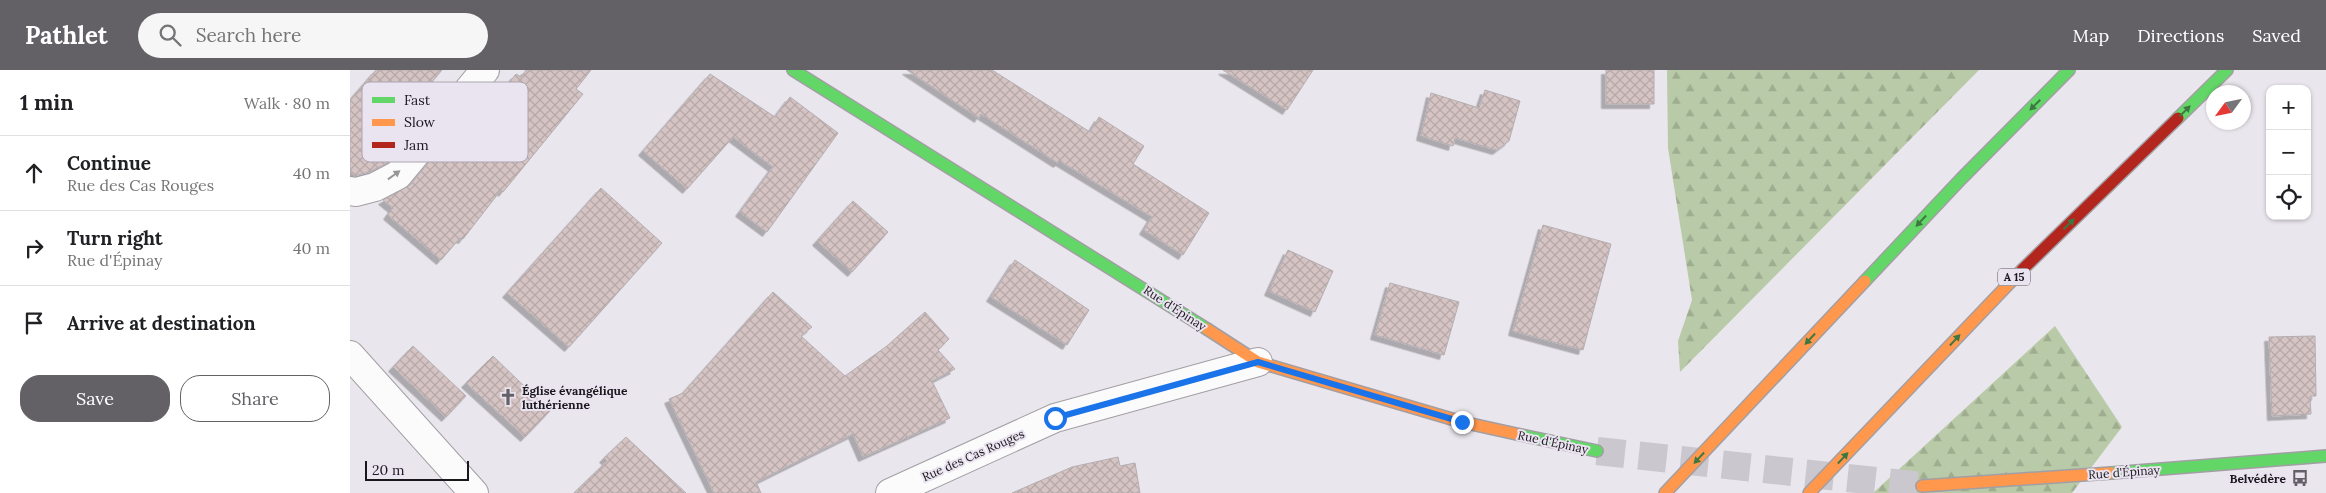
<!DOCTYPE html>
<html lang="en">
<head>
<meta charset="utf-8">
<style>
	:root { --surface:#fff; --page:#f6f6f6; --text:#202124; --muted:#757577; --line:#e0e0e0; --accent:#636066 }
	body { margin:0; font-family:Lora,serif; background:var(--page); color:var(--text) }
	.controls { position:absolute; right:15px; top:15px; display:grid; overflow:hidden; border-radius:10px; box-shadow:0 1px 4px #0004 }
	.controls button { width:45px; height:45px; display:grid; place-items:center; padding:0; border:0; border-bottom:1px solid var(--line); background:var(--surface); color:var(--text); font:25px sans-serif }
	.compass { position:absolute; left:1856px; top:15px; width:45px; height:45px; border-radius:50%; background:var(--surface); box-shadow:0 1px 4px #0004; rotate:237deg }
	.scale { position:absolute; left:15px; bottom:12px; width:104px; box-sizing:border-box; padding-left:5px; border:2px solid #1b181d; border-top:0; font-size:14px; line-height:18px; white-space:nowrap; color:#1b181d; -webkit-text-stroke:4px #eae3f0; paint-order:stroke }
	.stop { position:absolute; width:15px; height:15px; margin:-11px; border:4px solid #1a73e8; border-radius:50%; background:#fff }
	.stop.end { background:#1a73e8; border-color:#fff; box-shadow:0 1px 5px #0008 }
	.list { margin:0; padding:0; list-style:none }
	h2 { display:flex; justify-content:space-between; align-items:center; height:65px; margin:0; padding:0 20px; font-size:21px }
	h2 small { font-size:16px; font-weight:400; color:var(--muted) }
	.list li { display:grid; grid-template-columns:32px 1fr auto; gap:15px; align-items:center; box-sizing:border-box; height:75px; padding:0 20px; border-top:1px solid var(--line) }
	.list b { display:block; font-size:19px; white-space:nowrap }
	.list p { margin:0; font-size:16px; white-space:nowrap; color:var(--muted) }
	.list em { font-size:16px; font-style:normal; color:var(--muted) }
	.actions { display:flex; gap:10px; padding:15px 20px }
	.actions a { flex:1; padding:11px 0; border:1px solid var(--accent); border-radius:20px; text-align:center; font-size:18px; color:var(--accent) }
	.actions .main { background:var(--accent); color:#fff }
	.icon { flex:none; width:28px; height:28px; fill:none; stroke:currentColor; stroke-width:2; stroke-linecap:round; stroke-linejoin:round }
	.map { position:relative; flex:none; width:1976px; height:423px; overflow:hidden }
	header { display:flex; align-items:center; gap:30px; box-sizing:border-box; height:70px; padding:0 25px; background:var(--accent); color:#fff }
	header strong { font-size:24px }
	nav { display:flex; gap:28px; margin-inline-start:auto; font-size:18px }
	.search { width:350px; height:45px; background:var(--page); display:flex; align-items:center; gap:12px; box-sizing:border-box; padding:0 18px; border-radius:28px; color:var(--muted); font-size:19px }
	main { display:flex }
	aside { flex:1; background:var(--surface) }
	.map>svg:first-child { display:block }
	.forest { fill:url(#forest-firs) }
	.building { fill:url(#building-cross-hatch); stroke:#b3aeb1; filter:url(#shadow) }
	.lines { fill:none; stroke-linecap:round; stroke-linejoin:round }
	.secondary-tunnel { stroke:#cbc7ce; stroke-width:28; stroke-dasharray:28 14; stroke-linecap:butt }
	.street-casing { stroke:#a29fa4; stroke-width:30 }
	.fast-casing { stroke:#a29fa4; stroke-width:14 }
	.slow-casing { stroke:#a29fa4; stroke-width:14 }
	.jam-casing { stroke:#a29fa4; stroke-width:14 }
	.street { stroke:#fcfbfc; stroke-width:28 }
	.fast { stroke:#63d668; stroke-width:11 }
	.slow { stroke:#ff974d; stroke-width:11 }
	.jam { stroke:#b3261e; stroke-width:11 }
	.oneway { fill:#3f7742 }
	.oneway2 { fill:#979598 }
	.route { stroke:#1a73e8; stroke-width:6 }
	.labels { text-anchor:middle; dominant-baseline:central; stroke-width:4; stroke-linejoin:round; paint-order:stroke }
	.shield { fill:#eae3f0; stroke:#59555c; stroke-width:1 }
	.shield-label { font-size:11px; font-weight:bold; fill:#1b181d }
	.street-label { font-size:12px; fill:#1b181d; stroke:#eae3f0 }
	.poi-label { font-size:12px; font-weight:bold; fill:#1b181d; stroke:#eae3f0; text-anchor:start }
	.key { fill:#eae3f0; stroke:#aca6b1; stroke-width:1 }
	.key-label { font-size:14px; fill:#1b181d }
</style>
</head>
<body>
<header>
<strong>Pathlet</strong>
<div class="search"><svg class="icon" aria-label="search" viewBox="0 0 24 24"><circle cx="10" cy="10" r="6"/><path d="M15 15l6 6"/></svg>Search here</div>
<nav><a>Map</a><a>Directions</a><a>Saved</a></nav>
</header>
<main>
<aside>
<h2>1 min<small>Walk · 80 m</small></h2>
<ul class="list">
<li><svg class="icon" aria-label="ahead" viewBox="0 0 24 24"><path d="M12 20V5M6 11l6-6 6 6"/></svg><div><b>Continue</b><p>Rue des Cas Rouges</p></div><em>40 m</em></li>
<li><svg class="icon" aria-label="right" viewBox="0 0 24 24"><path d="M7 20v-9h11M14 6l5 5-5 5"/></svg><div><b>Turn right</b><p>Rue d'Épinay</p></div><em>40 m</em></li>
<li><svg class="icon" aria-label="arrive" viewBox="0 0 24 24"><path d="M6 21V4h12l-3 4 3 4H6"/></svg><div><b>Arrive at destination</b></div></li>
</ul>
<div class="actions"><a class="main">Save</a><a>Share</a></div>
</aside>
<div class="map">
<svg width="1976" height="423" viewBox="0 0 1976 423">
	<defs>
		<pattern id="forest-firs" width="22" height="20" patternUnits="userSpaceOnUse" patternTransform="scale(1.25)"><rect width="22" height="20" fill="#b8caa7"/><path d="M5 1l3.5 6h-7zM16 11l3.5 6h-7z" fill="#9ead8f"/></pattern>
		<pattern id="building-cross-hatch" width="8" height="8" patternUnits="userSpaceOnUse" patternTransform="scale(1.25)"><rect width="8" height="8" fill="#d6c4c4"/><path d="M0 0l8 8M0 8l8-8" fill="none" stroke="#b7a8a8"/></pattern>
		<filter id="shadow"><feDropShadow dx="-4.5" dy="4.5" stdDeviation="0" flood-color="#0004"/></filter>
	</defs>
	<rect width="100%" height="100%" fill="#eae6ed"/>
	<path class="forest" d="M1317,0H1629L1330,302L1328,271L1342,230L1318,78Z
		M1705,256L1772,357L1722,423H1523Z"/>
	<path class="building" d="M26,0H92L59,40L73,51L38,93L19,102L4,106L0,102V30Z
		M176,0H241L226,19L233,24L153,122L151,120L113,169L110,168L91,190L38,145L43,138L33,130L60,115L97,70L107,77L166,4L171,7Z
		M557,0H642L740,62L749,47L794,76L783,94L859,143L833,185L794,160L802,147L710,91L708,93L631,44L629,48Z
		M873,0H963L937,40Z
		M1256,0H1304V34H1256Z
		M360,4L425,47L440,27L488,63L417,162L390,142L423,97L383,67L337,119L293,81Z
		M1135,20L1170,31L1159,71L1147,80L1105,68L1103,76L1071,66L1081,23L1129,38Z
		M251,118L312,173L219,277L157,223Z
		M503,131L538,162L502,202L467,171Z
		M1193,155L1261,174L1233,280L1163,261Z
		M938,180L983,201L965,242L919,221Z
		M665,190L739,240L717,275L641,227Z
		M1040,213L1109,232L1094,285L1025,265Z
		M423,222L462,257L451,266L495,306L537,276L575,242L599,269L588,280L605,299L582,311L600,348L513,387L503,364L406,412L411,423H364L319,329L333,323Z
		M1965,266L1966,326H1960L1961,344L1922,346L1919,267Z
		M63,276L116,326L96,347L43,297Z
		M143,286L200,341L175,367L116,313Z
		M276,367L336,423H224L257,391L254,388Z
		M768,387L770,396L785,393L790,423H662L722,397Z"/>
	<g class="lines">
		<path class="secondary-tunnel" d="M1247,381L1572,416"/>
		<g class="street-casing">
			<path id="street" d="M0,121L6,122L25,117L48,105L135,0
				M0,285L124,423
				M540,423L705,348L908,292"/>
		</g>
		<g class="fast-casing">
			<path id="fast" d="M443,0L857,259
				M1828,48L1877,0
				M1515,211L1611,109L1719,0
				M1171,365L1247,381
				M1761,403L1976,386"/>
		</g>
		<g class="slow-casing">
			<path id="slow" d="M857,259L908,292L1112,352L1171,365
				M1572,416L1761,403
				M1315,423L1515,211
				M1459,423L1672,200"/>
		</g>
		<g class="jam-casing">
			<path id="jam" d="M1672,200L1828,48"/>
		</g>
		<use href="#street" class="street"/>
		<use href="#fast" class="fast"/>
		<use href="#slow" class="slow"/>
		<use href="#jam" class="jam"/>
	</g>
	<defs><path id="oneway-solid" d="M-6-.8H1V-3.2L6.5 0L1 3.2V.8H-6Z" transform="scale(1.25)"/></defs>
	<g class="oneway">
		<use href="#oneway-solid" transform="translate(1685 35) rotate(135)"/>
		<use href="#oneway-solid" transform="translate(1835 41) rotate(-44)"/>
		<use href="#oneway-solid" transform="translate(1571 151) rotate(133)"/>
		<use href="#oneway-solid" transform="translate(1719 154) rotate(-44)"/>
		<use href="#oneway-solid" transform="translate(1460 269) rotate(133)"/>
		<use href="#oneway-solid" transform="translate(1605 270) rotate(-47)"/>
		<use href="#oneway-solid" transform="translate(1349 388) rotate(133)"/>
		<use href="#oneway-solid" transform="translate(1493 388) rotate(-47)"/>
	</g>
	<use class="oneway2" href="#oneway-solid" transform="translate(44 105) rotate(-36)"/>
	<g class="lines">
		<path class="route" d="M705,348L908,292L1112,352"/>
	</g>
	<defs>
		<g id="church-bare" transform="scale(1.35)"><path d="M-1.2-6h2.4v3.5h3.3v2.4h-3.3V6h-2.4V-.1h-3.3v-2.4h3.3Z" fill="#636066" stroke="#eae3f0" stroke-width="2.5" paint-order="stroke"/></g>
		<g id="bus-bare" transform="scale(1.35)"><path d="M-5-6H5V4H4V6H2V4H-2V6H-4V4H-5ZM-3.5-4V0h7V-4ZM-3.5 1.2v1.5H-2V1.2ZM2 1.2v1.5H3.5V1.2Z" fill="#636066" stroke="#eae3f0" stroke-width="2.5" paint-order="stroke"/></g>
	</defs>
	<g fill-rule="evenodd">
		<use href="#church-bare" x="158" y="327"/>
		<use href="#bus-bare" x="1950" y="408"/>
	</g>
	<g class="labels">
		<rect class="shield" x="1648" y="198.5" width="32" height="17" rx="4"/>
		<g class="shield-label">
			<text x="1664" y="207">A 15</text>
		</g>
		<g class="street-label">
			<text transform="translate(825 238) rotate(33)">Rue d'Épinay</text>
			<text transform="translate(1203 372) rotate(12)">Rue d'Épinay</text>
			<text transform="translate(623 385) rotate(-24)">Rue des Cas Rouges</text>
			<text transform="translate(1774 402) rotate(-4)">Rue d'Épinay</text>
		</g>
		<g class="poi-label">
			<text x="172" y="320">Église évangélique<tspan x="172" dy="14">luthérienne</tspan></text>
			<text x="1936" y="408" text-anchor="end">Belvédère</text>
		</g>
	</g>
	<rect x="12" y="12" width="166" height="80" rx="8" class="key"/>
	<rect x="22" y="27" width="23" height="6" fill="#63d668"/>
	<rect x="22" y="49" width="23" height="7" fill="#ff974d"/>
	<rect x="22" y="72" width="23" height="6" fill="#b3261e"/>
	<g class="key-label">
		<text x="54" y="35">Fast</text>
		<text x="54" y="57">Slow</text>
		<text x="54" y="80">Jam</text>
	</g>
</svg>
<div class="controls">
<button>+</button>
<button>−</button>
<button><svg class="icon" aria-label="locate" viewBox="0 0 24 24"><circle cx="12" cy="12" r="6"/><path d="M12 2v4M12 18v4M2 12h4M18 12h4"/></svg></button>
</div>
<svg class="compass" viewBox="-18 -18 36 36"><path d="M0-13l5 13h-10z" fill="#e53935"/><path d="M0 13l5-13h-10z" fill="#757577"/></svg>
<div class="scale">20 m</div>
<div class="stop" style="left:705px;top:348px"></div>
<div class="stop end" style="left:1112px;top:352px"></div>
</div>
</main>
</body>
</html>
